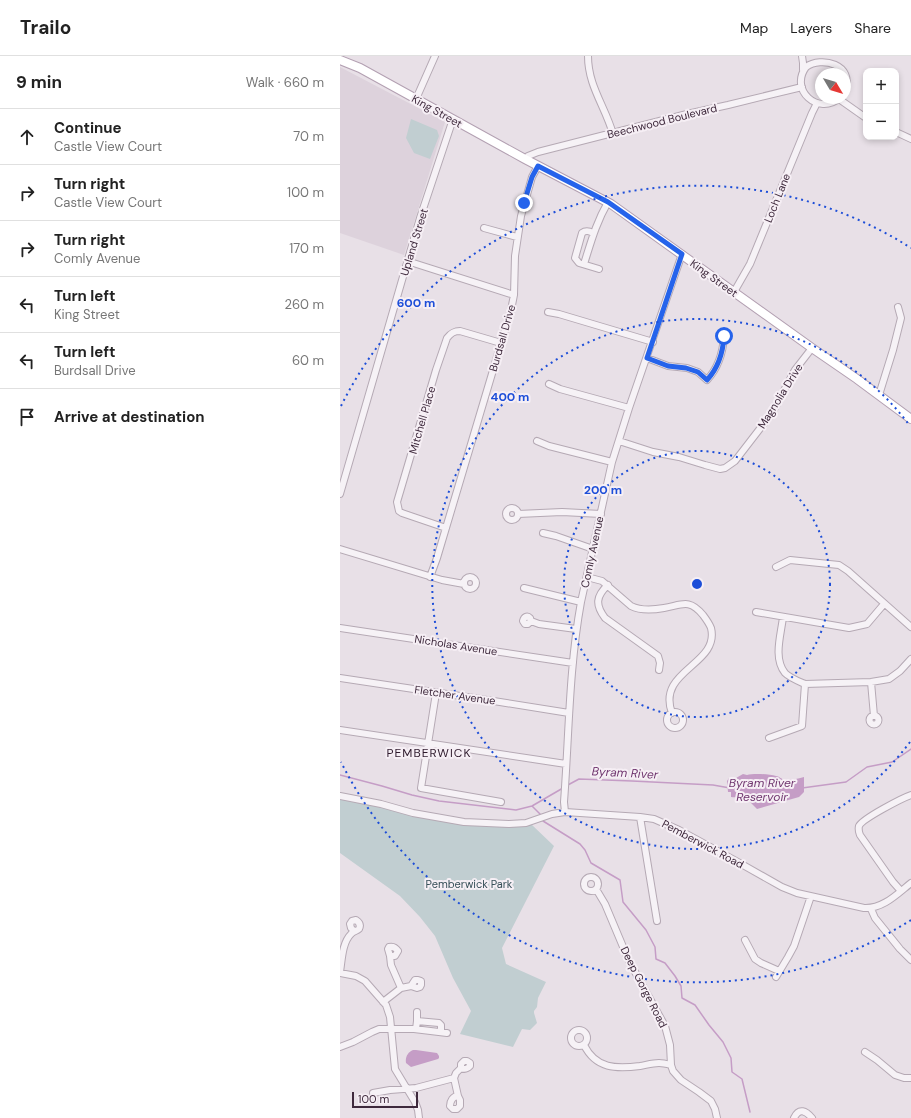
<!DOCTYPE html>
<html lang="en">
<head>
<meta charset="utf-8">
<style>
	:root { --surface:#fff; --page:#f6f6f6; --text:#222; --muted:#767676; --line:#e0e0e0 }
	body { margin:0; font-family:"DM Sans",sans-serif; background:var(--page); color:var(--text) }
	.controls { position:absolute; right:12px; top:12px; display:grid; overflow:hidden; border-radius:8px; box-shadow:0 2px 6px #0003 }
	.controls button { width:36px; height:36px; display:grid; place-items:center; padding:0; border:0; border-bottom:1px solid var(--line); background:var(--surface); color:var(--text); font:20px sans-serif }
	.compass { position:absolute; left:475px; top:12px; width:36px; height:36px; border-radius:50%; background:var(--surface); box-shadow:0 2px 6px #0003; rotate:128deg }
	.scale { position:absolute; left:12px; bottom:10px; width:66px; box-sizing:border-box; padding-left:4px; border:2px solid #3e293c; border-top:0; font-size:11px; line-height:14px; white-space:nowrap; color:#3e293c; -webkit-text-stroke:3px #f6eff5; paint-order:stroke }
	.stop { position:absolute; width:12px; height:12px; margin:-9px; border:3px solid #2563eb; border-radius:50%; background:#fff }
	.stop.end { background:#2563eb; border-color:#fff; box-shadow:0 1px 4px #0008 }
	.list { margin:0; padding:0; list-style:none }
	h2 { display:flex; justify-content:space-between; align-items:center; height:52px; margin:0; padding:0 16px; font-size:17px }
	h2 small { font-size:13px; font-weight:400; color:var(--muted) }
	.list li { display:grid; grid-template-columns:26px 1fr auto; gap:12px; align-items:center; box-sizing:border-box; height:56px; padding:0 16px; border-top:1px solid var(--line) }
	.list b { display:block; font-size:15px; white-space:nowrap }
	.list p { margin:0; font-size:13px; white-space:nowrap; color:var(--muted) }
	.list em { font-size:13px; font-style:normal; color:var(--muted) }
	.icon { flex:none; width:22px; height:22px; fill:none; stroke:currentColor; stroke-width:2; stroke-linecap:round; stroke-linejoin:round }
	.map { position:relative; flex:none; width:571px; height:1062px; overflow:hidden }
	header { display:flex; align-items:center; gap:24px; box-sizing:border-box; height:56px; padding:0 20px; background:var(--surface); border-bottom:1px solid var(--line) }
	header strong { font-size:19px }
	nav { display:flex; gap:22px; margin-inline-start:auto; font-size:14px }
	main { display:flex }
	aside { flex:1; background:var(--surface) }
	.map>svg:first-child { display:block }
	.built { fill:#ddd2dc }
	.green { fill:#c1ced1 }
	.water { fill:#c59dc6 }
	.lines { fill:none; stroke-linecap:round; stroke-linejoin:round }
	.stream { stroke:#c59dc6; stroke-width:1.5 }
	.minor-casing { stroke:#b5a9b4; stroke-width:8 }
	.major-casing { stroke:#b3a0b2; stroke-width:10 }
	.minor { stroke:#f6f2f6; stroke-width:6 }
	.major { stroke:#fff; stroke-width:8 }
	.route { stroke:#2563eb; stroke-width:5 }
	.ring { fill:none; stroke:#1d4ed8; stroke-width:2; stroke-dasharray:2 4 }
	.labels { text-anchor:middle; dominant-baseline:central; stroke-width:4; stroke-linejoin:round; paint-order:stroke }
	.street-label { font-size:11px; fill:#3e293c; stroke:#f6eff5 }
	.park-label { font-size:11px; fill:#375059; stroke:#f6eff5 }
	.neighbourhood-label { font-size:12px; letter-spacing:1px; fill:#2f1b2d; stroke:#f6eff5 }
	.water-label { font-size:12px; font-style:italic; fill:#70366f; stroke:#f6eff5 }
	.centre { fill:#1d4ed8; stroke:#f6eff5; stroke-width:2 }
	.ring-label { font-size:12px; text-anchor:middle; font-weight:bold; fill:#1d4ed8; stroke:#f6eff5; stroke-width:4; stroke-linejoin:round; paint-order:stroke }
</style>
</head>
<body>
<header>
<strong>Trailo</strong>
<nav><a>Map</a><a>Layers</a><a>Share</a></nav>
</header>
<main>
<aside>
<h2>9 min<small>Walk · 660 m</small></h2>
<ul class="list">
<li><svg class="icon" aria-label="ahead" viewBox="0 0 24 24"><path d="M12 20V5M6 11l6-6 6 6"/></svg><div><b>Continue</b><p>Castle View Court</p></div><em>70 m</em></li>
<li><svg class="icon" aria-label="right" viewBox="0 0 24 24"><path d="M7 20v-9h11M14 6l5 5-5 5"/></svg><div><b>Turn right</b><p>Castle View Court</p></div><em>100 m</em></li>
<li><svg class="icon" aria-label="right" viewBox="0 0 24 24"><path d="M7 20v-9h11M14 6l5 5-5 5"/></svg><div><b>Turn right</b><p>Comly Avenue</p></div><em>170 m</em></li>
<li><svg class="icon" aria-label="left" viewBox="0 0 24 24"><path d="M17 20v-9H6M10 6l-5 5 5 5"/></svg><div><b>Turn left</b><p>King Street</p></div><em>260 m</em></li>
<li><svg class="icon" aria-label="left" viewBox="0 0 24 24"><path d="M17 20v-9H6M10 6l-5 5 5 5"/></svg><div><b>Turn left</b><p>Burdsall Drive</p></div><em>60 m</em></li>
<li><svg class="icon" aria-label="arrive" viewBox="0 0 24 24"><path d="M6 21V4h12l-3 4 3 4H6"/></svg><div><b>Arrive at destination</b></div></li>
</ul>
</aside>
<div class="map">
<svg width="571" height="1062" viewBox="0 0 571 1062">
	<rect width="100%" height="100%" fill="#e8e0e7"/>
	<path class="built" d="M0,11L105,66L64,199L0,177Z"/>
	<path class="green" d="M71,63L97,74L99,80L90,103L74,97L66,82Z
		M0,742L123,769C144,771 170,771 191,768L214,790L162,892L166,908L206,926L198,942L197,951L194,955V957L197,967L190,974L182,973L173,991L120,978L131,955L113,922L95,880L80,861L60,840L0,797Z"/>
	<path class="water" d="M403,718L407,719C413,717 429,718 436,720C439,720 441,723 445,724C451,724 458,723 464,721V736L459,741L417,753C414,750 411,747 408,744C403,741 396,742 391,741V736H388L387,725L389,722H396Z
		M73,994H76L97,997L99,1000V1002L98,1003L71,1011L66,1007C65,1001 68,996 73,994Z"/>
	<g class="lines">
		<path class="stream" d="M0,719L42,730L72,739L99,745L176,754L192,750L223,732
			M226,730L239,723L292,725L373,729L390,732
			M462,732L506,726L527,711L552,706L571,693
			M192,750L200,758
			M203,765L240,788L245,794L251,807L280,824L283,846L306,874L315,891L316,903L325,907L335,920L341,930L342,942L355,949L369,969L383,986L391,1002L392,1016L402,1023L410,1056"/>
		<g class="minor-casing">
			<path id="minor" d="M248,0C248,30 265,50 273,78
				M462,0L463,7V14
				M500,42C478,60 449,34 466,11C481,0 515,8 505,35
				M76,43L95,0
				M499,43L526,62
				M556,76L571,83
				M185,103L188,100L198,96L347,58L388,49L462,31
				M144,172L177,181
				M253,177C249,175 246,174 242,177L235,202L239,207L259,213
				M67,205L174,239
				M244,208C251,186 256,167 268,146
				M394,236L410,208L472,57L477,47
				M208,256L219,258L313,286
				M307,302L328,310L347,312L358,316L367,324C379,311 383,297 384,280
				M209,328L220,333L289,352
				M539,339L553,294L561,262L558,251
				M197,385L209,390L272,406
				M279,385L313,396L339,401L365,409L380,413L385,412L395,405L432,357L455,314L472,292
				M0,438L80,162L113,63
				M166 458a6 6 0 1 1 12 0a6 6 0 1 1-12 0Z
				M178,458L222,456L261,458
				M106,472L62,457L59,455L57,446L96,314L107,282C111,277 114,275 120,275L161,287
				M203,477L216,480L253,493
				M0,493L102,524L124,528
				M436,511L450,504L499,509L508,515L571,571
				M90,521L97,502L171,254L174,239L175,200L181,160L192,121L198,110
				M247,521L262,525L291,550C301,555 313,554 324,552C342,549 349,542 363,559C366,563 369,567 371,572C380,609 316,614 332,657
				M124 527a6 6 0 1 1 12 0a6 6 0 1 1-12 0Z
				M268,529C256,540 255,549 265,562L318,600L320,607L319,614
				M184,532L241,546
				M416,556L509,572L527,568L544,548
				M443,561C441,579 433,602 445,617C450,622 458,625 465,628L531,626L549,623L560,615L571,603
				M191,565L188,568H185L183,565C184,561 187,559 190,562L191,565L199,568L236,573
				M0,572L233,607
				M0,622L160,646L229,657
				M531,626L534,660
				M96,637L81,732L161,746
				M327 664a8 8 0 1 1 16 0a8 8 0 1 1-16 0Z
				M529.5 664a4.5 4.5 0 1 1 9 0a4.5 4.5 0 1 1-9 0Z
				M0,674L226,708
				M429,682L462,670L465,628
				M0,740L41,748L73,757L124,766L169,768L186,767L212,758L225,756L300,761L314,763L339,774L396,805L442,831L457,837L524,852C543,853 557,838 571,827
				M225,756L224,746C229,679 229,612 241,546L272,406L289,352L342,198
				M300,761L317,865
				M244 828a7 7 0 1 1 14 0a7 7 0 1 1-14 0Z
				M256,833L265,848L289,905L325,970L330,989L331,1009L333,1015L341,1024L359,1036L371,1045L375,1053L377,1062
				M561,835L553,826L520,779C519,776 518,774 519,770C522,763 562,742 571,739
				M531,853L535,862L560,893L571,904
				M405,884L415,903L421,907L439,915
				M50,900H55L58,895C56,892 53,890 49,891L48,893L50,900L51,909L61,932L71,930L77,932L80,931L81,929V925L78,924H75L71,930
				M0,916C2,904 2,887 11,878C13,875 17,875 19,873C21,869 19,866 16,864L12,865L10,868L11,872L14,875
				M0,917L16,920L25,925L46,949L50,961L55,1013L75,1046L78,1054L79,1062
				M436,921L448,901L454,890L471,840
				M43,946L61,932
				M77,956V965
				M76,973L77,965L99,967L101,969V976
				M231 982a8 8 0 1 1 16 0a8 8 0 1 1-16 0Z
				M244,989C256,1013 276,1013 300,1010C306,1009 313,1007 319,1007C323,1007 327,1008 331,1009
				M0,991L13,986L32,976L39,973H74L107,977
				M525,996L537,1004L555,1019L564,1022H571
				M33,1037L50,1034L76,1032L114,1022
				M118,1040C113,1040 110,1045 110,1050L113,1053H117L120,1050V1044L118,1040L114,1022L116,1017L121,1012V1008L124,1005H127L130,1007V1010C127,1013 125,1014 121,1012
				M454,1062C459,1051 466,1055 472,1062"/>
		</g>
		<g class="major-casing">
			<path id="major" d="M0,4L20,12L185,103L271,148L472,292L517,323L571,363"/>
		</g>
		<use href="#minor" class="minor"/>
		<use href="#major" class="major"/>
	</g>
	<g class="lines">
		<path class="route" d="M184,147L192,121L198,110L268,146L342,198L307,302L328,310L346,312L358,316L367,324C379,311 383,297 384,280"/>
	</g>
	<g class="ring">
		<circle cx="357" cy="528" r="133"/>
		<path d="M570 686A265 265 0 1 1 570 370"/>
		<path d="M571 864A398 398 0 0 1 1 706M1 350A398 398 0 0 1 571 192"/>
	</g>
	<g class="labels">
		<g class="street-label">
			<text transform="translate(97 55) rotate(29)">King Street</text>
			<text transform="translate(322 65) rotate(-14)">Beechwood Boulevard</text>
			<text transform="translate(437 142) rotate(-68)">Loch Lane</text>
			<text transform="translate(74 186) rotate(-73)">Upland Street</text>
			<text transform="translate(374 222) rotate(36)">King Street</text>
			<text transform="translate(162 282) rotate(-74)">Burdsall Drive</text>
			<text transform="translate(440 340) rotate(-58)">Magnolia Drive</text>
			<text transform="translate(82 364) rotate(-74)">Mitchell Place</text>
			<text transform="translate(252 496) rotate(-78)">Comly Avenue</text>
			<text transform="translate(116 589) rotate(9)">Nicholas Avenue</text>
			<text transform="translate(115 639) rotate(8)">Fletcher Avenue</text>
			<text transform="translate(363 788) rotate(28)">Pemberwick Road</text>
			<text transform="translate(304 931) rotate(63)">Deep Gorge Road</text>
		</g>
		<g class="park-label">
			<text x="129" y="828">Pemberwick Park</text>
		</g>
		<g class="neighbourhood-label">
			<text x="89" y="697">PEMBERWICK</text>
		</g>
		<g class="water-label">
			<text transform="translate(285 717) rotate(3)">Byram River</text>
			<text x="422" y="727">Byram River<tspan x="422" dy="14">Reservoir</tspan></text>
		</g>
	</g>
	<circle cx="357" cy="528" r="6" class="centre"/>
	<g class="ring-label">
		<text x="76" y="251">600 m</text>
		<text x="170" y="345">400 m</text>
		<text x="263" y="438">200 m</text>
	</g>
</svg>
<div class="controls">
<button>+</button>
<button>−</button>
</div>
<svg class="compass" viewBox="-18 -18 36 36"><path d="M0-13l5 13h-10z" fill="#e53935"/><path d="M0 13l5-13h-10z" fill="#767676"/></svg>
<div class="scale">100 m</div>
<div class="stop" style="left:384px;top:280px"></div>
<div class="stop end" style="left:184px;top:147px"></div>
</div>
</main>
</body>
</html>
